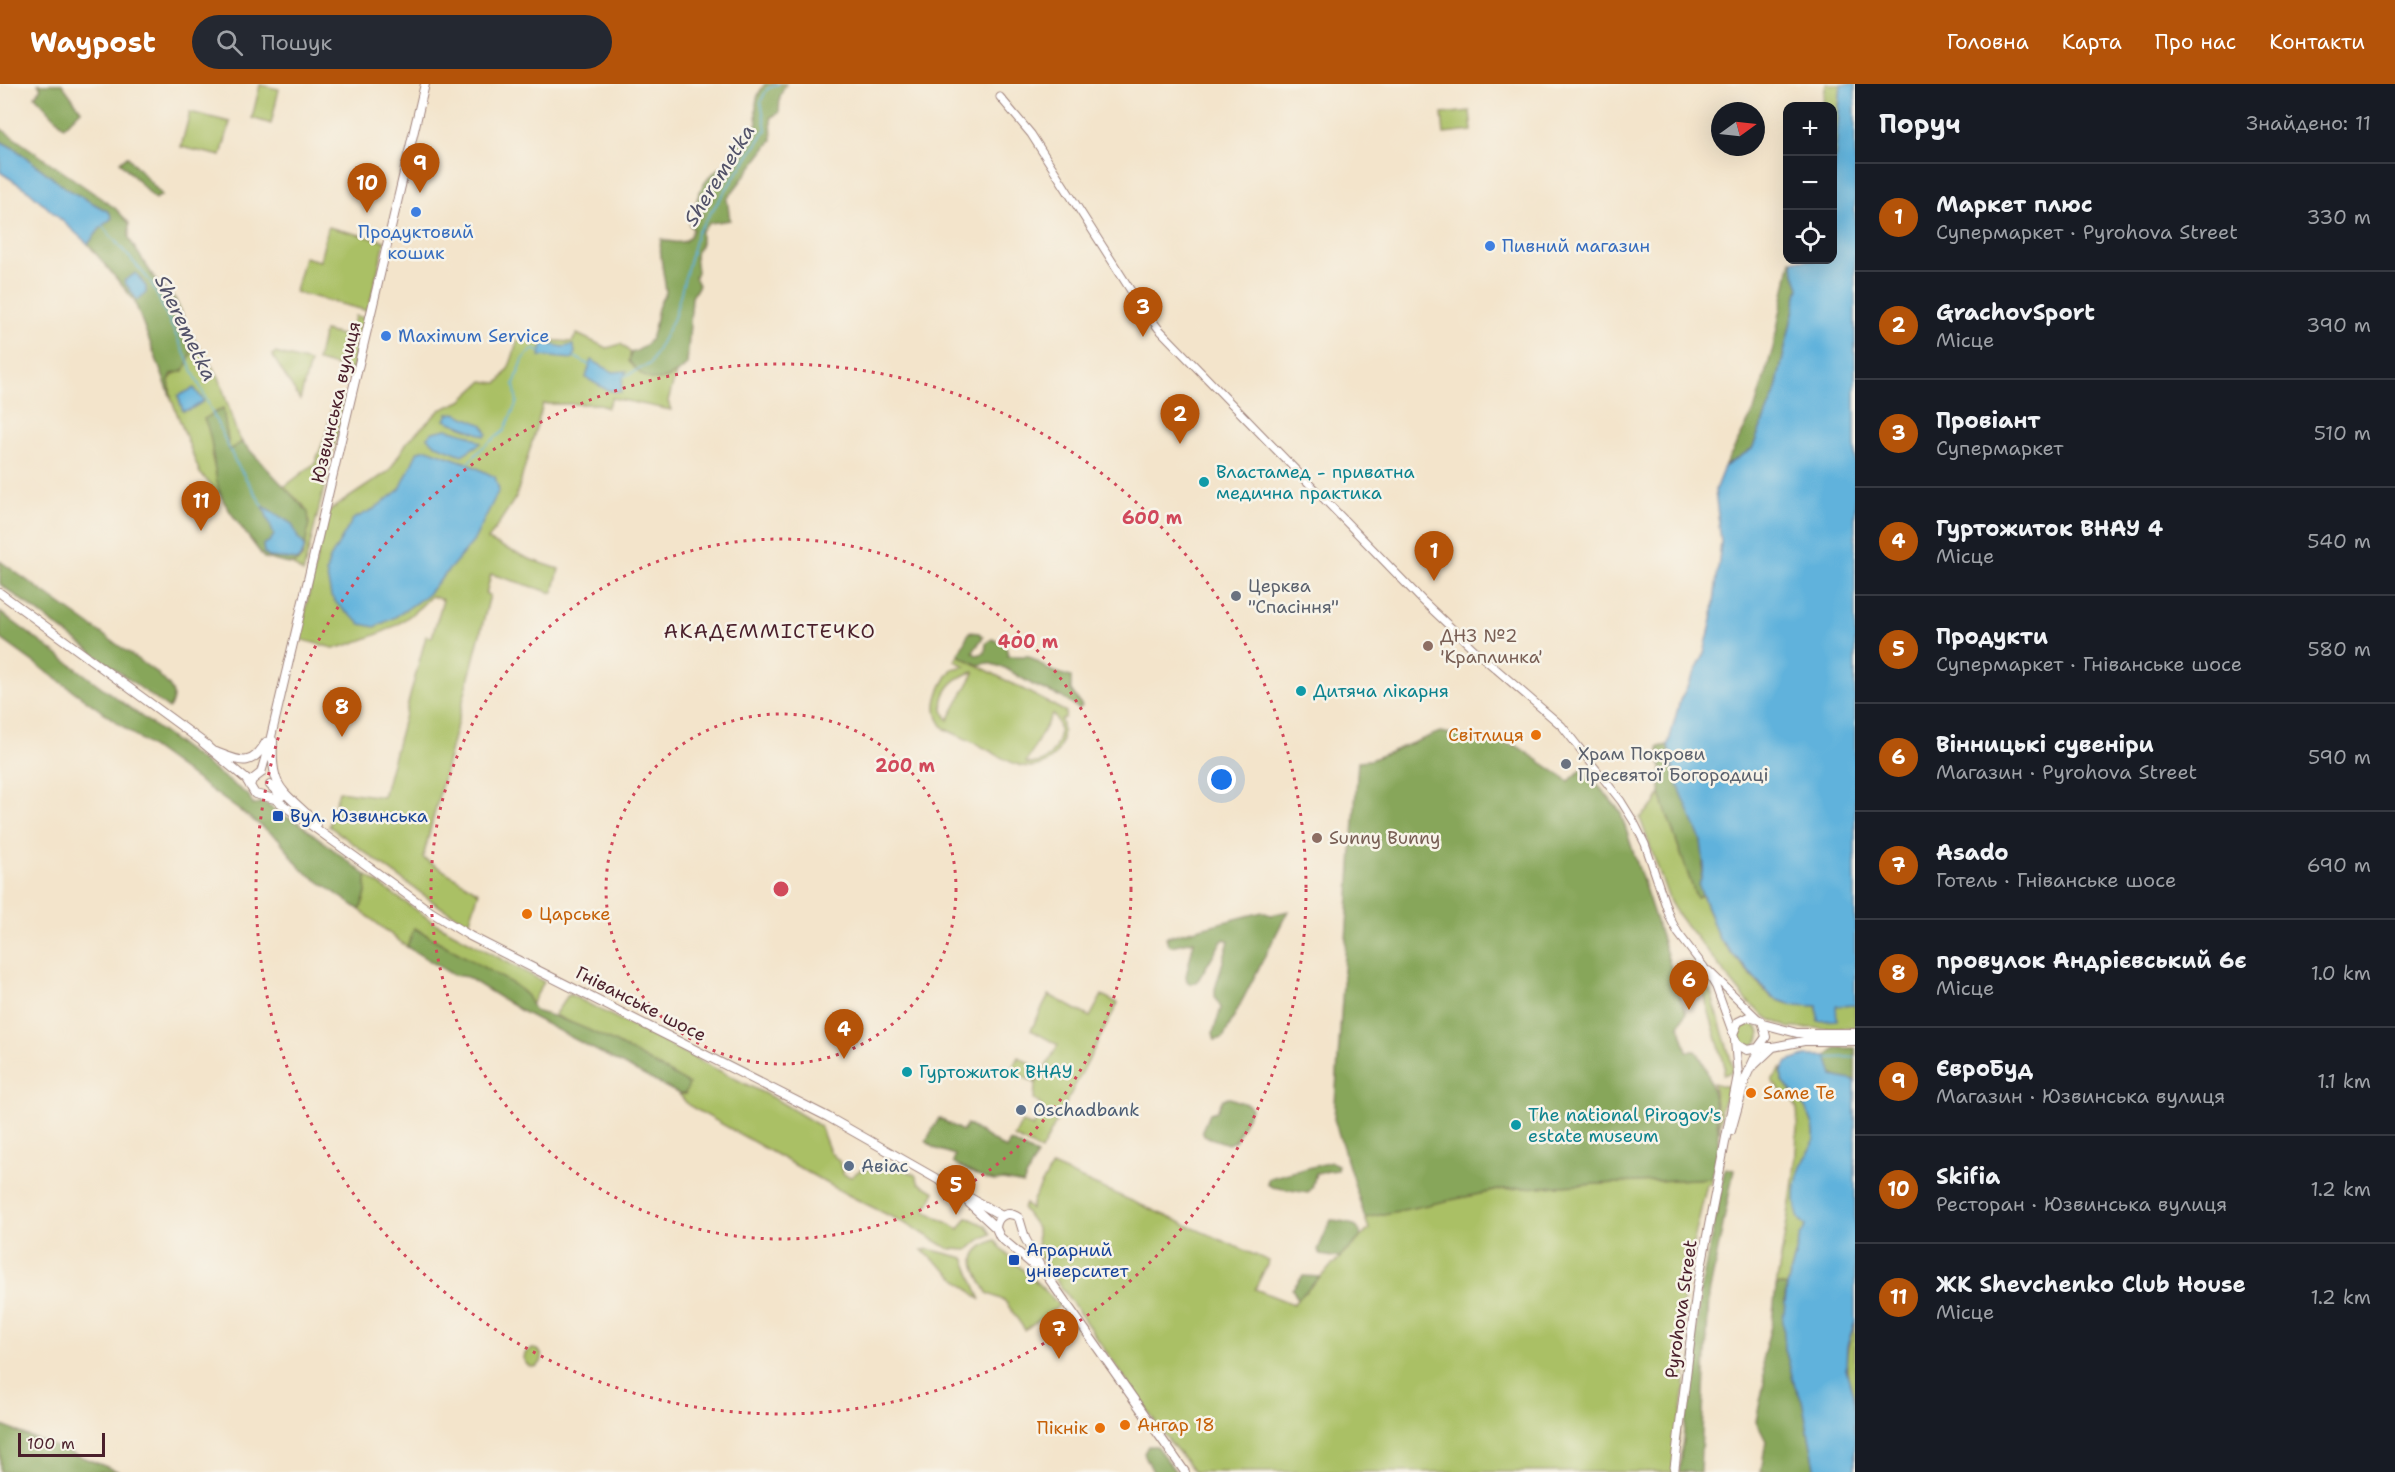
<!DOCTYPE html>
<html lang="uk">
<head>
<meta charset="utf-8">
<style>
	:root { --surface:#171b24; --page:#242831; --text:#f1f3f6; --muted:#9ea1a6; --line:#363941; --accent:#b45309 }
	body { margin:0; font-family:"Shantell Sans",sans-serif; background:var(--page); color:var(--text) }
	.controls { position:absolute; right:18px; top:18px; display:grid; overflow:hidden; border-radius:12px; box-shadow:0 6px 24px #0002 }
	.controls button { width:54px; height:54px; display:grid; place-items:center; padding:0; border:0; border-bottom:2px solid var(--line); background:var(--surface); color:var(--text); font:30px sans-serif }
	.compass { position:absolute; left:1711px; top:18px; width:54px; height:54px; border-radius:50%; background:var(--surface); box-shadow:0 6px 24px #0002; rotate:75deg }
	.scale { position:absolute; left:18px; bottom:15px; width:87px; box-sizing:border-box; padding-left:6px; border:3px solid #4a1f2b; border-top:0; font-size:16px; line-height:21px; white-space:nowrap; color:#4a1f2b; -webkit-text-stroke:4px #f7f3e8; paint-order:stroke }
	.you { position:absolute; left:1222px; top:696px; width:21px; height:21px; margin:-15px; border:4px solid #fff; border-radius:50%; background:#1a73e8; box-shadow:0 0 0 9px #1a73e833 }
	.badge { display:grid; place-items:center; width:39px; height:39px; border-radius:50%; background:var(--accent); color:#fff; font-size:20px; font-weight:700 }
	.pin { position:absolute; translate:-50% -50px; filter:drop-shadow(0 2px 3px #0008) }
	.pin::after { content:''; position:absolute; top:32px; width:21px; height:18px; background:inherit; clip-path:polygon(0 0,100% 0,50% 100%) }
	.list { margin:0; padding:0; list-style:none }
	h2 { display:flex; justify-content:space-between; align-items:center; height:78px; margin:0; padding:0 24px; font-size:26px }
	h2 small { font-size:20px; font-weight:400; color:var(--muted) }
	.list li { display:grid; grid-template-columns:39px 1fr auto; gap:18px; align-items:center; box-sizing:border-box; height:108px; padding:0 24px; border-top:2px solid var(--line) }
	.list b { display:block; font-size:22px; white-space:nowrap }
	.list p { margin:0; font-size:20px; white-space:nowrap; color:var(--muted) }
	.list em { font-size:20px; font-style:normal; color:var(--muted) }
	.icon { flex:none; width:33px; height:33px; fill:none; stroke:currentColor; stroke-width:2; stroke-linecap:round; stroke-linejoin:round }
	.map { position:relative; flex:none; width:1855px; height:1388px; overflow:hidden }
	header { display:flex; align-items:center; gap:36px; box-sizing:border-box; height:84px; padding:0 30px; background:var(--accent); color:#fff }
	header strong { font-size:28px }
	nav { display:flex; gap:33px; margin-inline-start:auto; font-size:21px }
	.search { width:420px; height:54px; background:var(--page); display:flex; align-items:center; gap:15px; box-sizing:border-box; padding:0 21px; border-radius:33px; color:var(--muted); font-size:22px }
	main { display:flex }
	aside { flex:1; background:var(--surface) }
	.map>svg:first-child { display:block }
	.green { fill:#aac065; stroke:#7a7048; stroke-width:1.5; fill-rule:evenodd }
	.forest { fill:#87a65a; stroke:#686242; stroke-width:1.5 }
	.water { fill:#61b2dc; stroke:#566884; stroke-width:1.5 }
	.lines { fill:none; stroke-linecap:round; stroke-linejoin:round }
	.stream { stroke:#61b2dc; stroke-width:1.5 }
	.tertiary-casing { stroke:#9e827b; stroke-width:9 }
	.secondary-casing { stroke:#9e827b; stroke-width:10 }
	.tertiary { stroke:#fff; stroke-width:7 }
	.secondary { stroke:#fff; stroke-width:8 }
	.ring { fill:none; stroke:#d1495b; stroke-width:3; stroke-dasharray:3 6 }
	.shop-dot { fill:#3f7fe0; stroke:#f7f3e8; stroke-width:2 }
	.culture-dot { fill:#0f9aa8; stroke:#f7f3e8; stroke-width:2 }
	.worship-dot { fill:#6b7280; stroke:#f7f3e8; stroke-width:2 }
	.education-dot { fill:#8d6e63; stroke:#f7f3e8; stroke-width:2 }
	.food-dot { fill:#e8710a; stroke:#f7f3e8; stroke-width:2 }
	.transit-dot { fill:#1a4fb4; stroke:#f7f3e8; stroke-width:2 }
	.service-dot { fill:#5c6f8a; stroke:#f7f3e8; stroke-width:2 }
	.labels { text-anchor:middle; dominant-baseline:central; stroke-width:5; stroke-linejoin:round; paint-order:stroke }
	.shop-label { font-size:18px; fill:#366cbe; stroke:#f7f3e8; text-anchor:start }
	.street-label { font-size:18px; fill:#4a1f2b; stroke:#f7f3e8 }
	.culture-label { font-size:18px; fill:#0d838f; stroke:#f7f3e8; text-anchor:start }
	.worship-label { font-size:18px; fill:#5b616d; stroke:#f7f3e8; text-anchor:start }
	.education-label { font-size:18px; fill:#785e54; stroke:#f7f3e8; text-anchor:start }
	.food-label { font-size:18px; fill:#c56008; stroke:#f7f3e8; text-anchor:start }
	.transit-label { font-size:18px; fill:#164399; stroke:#f7f3e8; text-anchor:start }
	.service-label { font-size:18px; fill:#4e5e75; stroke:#f7f3e8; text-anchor:start }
	.water-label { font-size:20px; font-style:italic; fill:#525269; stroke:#f7f3e8 }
	.neighbourhood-label { font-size:20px; letter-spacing:1.5px; fill:#4a1f2b; stroke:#f7f3e8 }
	.centre { fill:#d1495b; stroke:#f7f3e8; stroke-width:3 }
	.ring-label { font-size:18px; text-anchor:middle; font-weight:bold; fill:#d1495b; stroke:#f7f3e8; stroke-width:5; stroke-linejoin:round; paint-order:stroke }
</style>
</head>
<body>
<header>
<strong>Waypost</strong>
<div class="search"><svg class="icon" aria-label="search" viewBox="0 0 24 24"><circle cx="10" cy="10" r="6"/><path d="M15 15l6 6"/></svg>Пошук</div>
<nav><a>Головна</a><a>Карта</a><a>Про нас</a><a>Контакти</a></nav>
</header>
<main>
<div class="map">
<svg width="1855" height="1388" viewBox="0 0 1855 1388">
	<rect width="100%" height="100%" fill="#f7f3e8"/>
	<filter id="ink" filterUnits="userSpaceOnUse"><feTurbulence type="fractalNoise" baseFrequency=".0167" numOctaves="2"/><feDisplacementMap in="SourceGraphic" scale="12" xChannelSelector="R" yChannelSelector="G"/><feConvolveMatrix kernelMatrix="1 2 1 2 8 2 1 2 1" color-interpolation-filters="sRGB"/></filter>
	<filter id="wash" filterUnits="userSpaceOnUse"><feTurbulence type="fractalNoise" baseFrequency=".008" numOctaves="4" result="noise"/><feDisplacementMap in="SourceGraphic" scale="24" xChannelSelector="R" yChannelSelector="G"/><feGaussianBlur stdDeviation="1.35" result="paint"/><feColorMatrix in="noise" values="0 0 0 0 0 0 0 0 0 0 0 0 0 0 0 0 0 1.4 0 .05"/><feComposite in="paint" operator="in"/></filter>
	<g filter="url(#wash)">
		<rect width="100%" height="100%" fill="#f3e4cb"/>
		<path class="green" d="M1826,0H1841L1833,104L1832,22H1822Z
			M260,1L279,5L271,40L252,34Z
			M1470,27L1472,47L1444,50L1442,30Z
			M190,28L230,38L221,72L181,63Z
			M328,143L385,157L368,227L295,208L304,173L320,177Z
			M355,232L366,234L353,286L317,277L324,247L350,253Z
			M577,250L607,264L621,260L631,269L629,277L666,295L676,289L668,317L671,326L612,314L607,324L600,320H543L516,413L488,456L529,475L559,485L553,509L491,490L486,510L490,511L423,774L479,808L469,839L439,822L329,742L339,707L383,713L426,552L432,553L443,516L431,512C403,543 379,551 341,563L333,564L299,555L327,428L389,387L407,358L440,326L461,317L483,297C500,300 498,301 506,288C512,279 514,268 517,257L525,252L544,256L572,258Z
			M191,251L219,293L237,350L242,358L229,367L227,348L212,350V373L221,412L200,389L171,314L169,296L191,270Z
			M275,269L310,278L300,316L272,271Z
			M334,313L346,315L303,489L292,480L302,474L309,439L304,422L284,403L315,379L327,348Z
			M958,571L1066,628L1065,634L1061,635C1064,648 1064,660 1055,671C1034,695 1010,678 988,666C974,658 959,652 945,645C927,627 939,602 952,585L965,582L955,577ZM974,588V589L948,636C933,615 952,592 974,588ZM1052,630C1070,647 1051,686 1026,679Z
			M1660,710L1696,813L1702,811L1719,855L1764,906L1773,914L1786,919L1817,922L1818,936L1836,921H1855V944H1789L1767,934L1749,919L1678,831L1670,818L1640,734L1654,721Z
			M366,791L435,839L544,898L531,921L522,906L415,844L407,863L360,826L366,809Z
			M1706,906L1710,907L1712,912L1733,983L1732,988L1723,991L1725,983L1703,908Z
			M569,910L777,1016L820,1042L830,1068L839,1077L843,1090L851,1093L860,1086L898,1082L915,1091L919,1099L935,1108L925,1127L959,1145L967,1133L986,1142L991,1150L978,1157L968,1166L949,1165L914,1144L848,1111L688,1021L679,1010H685L688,1000L616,959L554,931Z
			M1049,911L1090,933L1102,911L1118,919L1041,1067L1014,1053L1022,1038L1033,1043L1043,1026L1039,1019L1034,1016L1035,1002L1058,961L1031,946Z
			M1738 951a11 11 0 1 1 22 0a11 11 0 1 1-22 0Z
			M1018,973L1042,986L1035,999L1011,986Z
			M1781,985L1782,997C1794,1010 1812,1027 1814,1047C1816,1060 1807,1069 1802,1081C1794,1100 1796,1117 1800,1136L1805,1139L1806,1144L1800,1153L1787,1202L1779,1200L1776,1203C1784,1151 1796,1098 1797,1046C1797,1039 1799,1029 1796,1023C1792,1011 1778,1009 1772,996Z
			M1713,999L1729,1003L1720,1027L1721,1028L1720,1048Z
			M1052,1082L1269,1177L1255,1205L1293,1220L1369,1145L1365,1134L1503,1105L1712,1094L1711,1100H1707L1683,1203L1685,1302L1674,1388H1195L1166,1353L1038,1170L1037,1144L1023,1125L1025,1120L1031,1125L1033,1116Z
			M995,1156C1013,1182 1040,1197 1059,1222L1025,1246L1005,1217L987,1209C975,1185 962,1169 995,1156Z
			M928,1165L964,1174L981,1216L922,1166Z
			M1855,1238V1318C1844,1281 1843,1276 1855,1238Z
			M524 1274a9 9 0 1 1 18 0a9 9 0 1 1-18 0Z"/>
		<path class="forest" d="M38,0H62L81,26L64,43L35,12L41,4Z
			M765,0H786L780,12L779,29L771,33L772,56L727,115L730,136L710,139L701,147V162L695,170L697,188L695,193L699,201L692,213L687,280C683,286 678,288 671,292C653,302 640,292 629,277L631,269C666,257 647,232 666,209C665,193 658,169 661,155C675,159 688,163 693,145L689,140L703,130L696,119C699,107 706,94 717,86C722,82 728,80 733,75L730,68L757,40C755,24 754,13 765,0Z
			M0,44L115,124L129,139V155L157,198L175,215L191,251V270L184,287L172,290L169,296L171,314L134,216L88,160L102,142L112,134L109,128L67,105L15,65L0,57Z
			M127,72L162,111L155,115L120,78Z
			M1791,176H1793L1794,189L1799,203L1775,309L1752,365L1724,383L1754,327L1773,264Z
			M223,324L229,366L242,358L308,428C310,439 306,479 292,480C284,480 272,475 264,474C253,458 228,428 221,412C211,387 216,359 204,335Z
			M0,477L157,589C169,602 179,607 169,625L0,500Z
			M0,528L249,712L253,721L263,718L280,730L299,739L366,791V809L360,826L301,785L279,755L0,554Z
			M969,548L979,549L983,553L973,568L976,571L985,569L986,559L992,555C1002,559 1007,560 1008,572H1029L1049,586L1071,593V606L1082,622L1079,625L1061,613L1033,601L1005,584L988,579L978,581L958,571Z
			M1440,648L1517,662L1569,697L1583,684L1620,727L1686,929L1679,941L1687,967H1696C1712,985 1720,1042 1718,1066C1717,1075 1714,1085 1712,1094L1503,1105L1365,1134L1334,1035L1358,677L1370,676Z
			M1668,661C1672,698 1695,729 1703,764C1706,781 1697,795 1702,811L1696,813L1660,710L1661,684L1658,663Z
			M1288,827L1223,954L1215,956L1213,949L1221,924L1215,913V905L1229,857L1225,855L1221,858L1197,898L1191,900L1187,897L1186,892L1194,857L1171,862L1168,860L1166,853L1262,828L1271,831Z
			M414,844L515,901L527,912L535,927C590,941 640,972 689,1000L685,1010H679L523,928L467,893L453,891L407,863Z
			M1835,964H1855V997L1838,994L1830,989L1827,972Z
			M1230,1014L1249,1021L1251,1025L1235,1057L1228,1060L1204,1052L1202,1046L1210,1029L1217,1027L1223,1015Z
			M939,1034L962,1047L967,1040L1006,1065L1010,1057L1037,1071L1023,1100L1003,1096L994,1097L980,1093L953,1079L955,1071L934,1064L926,1057Z
			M1331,1078L1338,1081L1337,1086L1316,1089L1312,1104L1308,1109L1272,1103L1267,1100L1269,1094Z
			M1725,1084L1734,1086L1709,1211L1700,1388H1679L1701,1205Z
			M1331,1136C1344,1137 1357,1138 1362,1152L1339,1174L1321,1171L1318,1166Z
			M1303,1192L1320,1193L1298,1215L1292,1205Z
			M1779,1200L1787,1202L1785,1213V1265L1795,1302L1802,1316L1816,1388H1761L1766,1357L1756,1337L1764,1299L1763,1272L1772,1238L1776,1203Z
			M0,1341L120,1388H0Z
			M1148,1362H1156L1176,1388H1153L1144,1369Z"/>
		<path class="water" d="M1841,0H1855V921L1836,922L1837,936L1818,937L1817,922L1792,921L1773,914L1719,855L1699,802L1704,781L1701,757L1675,693L1668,661L1680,616L1703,573L1712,536L1721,458L1715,406L1724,383L1752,365L1775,309L1799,203L1794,189L1793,176H1832L1833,104Z
			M0,57L15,65L67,105L109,128L112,134L102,142L88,160L29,107L0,88Z
			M136,189L146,203V209L137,216L124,197Z
			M545,259L563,263L573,261L575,268L573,275L540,272L542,261Z
			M591,276L613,288L627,287L623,293L621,308L607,306L586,294Z
			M194,304L204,317L191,325L183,327L178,312Z
			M455,329L483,341L487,350L485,352L445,336L448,330Z
			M447,345L469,351L481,359L462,371L436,361L427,353L433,348Z
			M427,365L467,379L495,393L499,406L473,458L427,511L395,533L375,543L361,540L338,521L331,512L326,488L329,476L353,435L374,425L400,405L418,367Z
			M263,422L292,440L298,454L304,460V467L298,476L269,473L264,469L263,461L270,457L274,451Z
			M1805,972H1827L1833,992L1855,997V1238L1847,1262L1846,1285L1855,1318V1388H1816L1802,1316L1795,1302L1785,1265L1783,1237L1787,1202L1800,1153L1806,1142C1804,1139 1799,1136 1798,1132C1793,1117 1795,1095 1802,1081C1807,1070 1816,1061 1814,1047C1812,1027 1794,1010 1782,997V987L1787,978Z"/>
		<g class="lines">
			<path class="stream" d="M102,142L151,198L235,377L263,422
				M575,273L589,281
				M623,293L650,280L674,234L697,149L766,46L761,17L767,5L779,0
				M467,380L482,364L504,347L517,318L514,300L524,273L534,265L540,268
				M1827,974L1855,973"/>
		</g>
	</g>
	<g filter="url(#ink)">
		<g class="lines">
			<g class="tertiary-casing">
				<path id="tertiary" d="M1000,13L1031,50L1133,210L1158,244L1422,516L1481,572L1562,642L1621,717L1634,738L1645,760L1670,834L1678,849L1704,883L1716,903L1733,950
					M1709,887L1759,936"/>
			</g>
			<g class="secondary-casing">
				<path id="secondary" d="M0,509L207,661
					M273,657C270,709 285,706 317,740
					M203,659L246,695L255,710L275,715L431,828L470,852L828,1033L1002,1132
					M216,668C240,677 251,685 266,658
					M270,701L282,712
					M250,702L252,696L261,689L270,657L425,0
					M1760,936L1748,933L1738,938L1733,950L1737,960L1747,966L1758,964L1766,953L1763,940
					M1763,940L1797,949H1855
					M1761,963H1773L1804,957H1855
					M1754,981L1773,963
					M1731,1047L1746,993L1760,963
					M968,1118L996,1144L1000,1153L1039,1186
					M996,1144C997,1131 1008,1126 1019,1134L1025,1154L1040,1182L1185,1388
					M1674,1388L1697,1204L1738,991L1735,957"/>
			</g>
			<use href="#tertiary" class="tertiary"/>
			<use href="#secondary" class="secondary"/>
		</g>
	</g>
	<g class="ring">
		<circle cx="781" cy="805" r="175"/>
		<circle cx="781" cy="805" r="350"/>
		<circle cx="781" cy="805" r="525"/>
	</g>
	<g class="shop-dot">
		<circle cx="416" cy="128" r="6"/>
		<circle cx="1490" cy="162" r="6"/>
		<circle cx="386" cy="252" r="6"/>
	</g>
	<g class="culture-dot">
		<circle cx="1204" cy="398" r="6"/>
		<circle cx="1301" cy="607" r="6"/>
		<circle cx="907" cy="988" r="6"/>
		<circle cx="1516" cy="1041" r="6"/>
	</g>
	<g class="worship-dot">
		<circle cx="1236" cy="512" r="6"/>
		<circle cx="1566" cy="680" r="6"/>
	</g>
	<g class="education-dot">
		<circle cx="1428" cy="562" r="6"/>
		<circle cx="1317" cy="754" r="6"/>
	</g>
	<g class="food-dot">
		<circle cx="1536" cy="651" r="6"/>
		<circle cx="527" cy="830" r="6"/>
		<circle cx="1751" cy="1009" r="6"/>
		<circle cx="1125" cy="1341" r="6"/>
		<circle cx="1100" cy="1344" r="6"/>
	</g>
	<g class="transit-dot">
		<rect x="272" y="726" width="12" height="12" rx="3"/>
		<rect x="1008" y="1170" width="12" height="12" rx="3"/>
	</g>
	<g class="service-dot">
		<circle cx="1021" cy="1026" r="6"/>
		<circle cx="849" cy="1082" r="6"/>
	</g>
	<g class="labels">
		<g class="shop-label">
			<text x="416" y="148" text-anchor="middle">Продуктовий<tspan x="416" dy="21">кошик</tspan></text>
			<text x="1502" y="162">Пивний магазин</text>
			<text x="398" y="252">Maximum Service</text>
		</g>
		<g class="street-label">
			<text transform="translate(336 318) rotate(-77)">Юзвинська вулиця</text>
			<text transform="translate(641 920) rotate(27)">Гніванське шосе</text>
			<text transform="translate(1681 1225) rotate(-82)">Pyrohova Street</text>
		</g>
		<g class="culture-label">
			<text x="1216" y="388">Властамед - приватна<tspan x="1216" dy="21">медична практика</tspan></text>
			<text x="1313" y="607">Дитяча лікарня</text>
			<text x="919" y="988">Гуртожиток ВНАУ</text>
			<text x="1528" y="1031">The national Pirogov's<tspan x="1528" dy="21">estate museum</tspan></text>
		</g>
		<g class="worship-label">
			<text x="1248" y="502">Церква<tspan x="1248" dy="21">"Спасіння"</tspan></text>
			<text x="1578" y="670">Храм Покрови<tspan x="1578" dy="21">Пресвятої Богородиці</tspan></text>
		</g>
		<g class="education-label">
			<text x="1440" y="552">ДНЗ №2<tspan x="1440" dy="21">'Краплинка'</tspan></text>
			<text x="1329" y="754">Sunny Bunny</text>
		</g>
		<g class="food-label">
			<text x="1524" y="651" text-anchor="end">Світлиця</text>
			<text x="539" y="830">Царське</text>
			<text x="1763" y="1009">Same Te</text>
			<text x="1137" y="1341">Ангар 18</text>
			<text x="1088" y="1344" text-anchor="end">Пікнік</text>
		</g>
		<g class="transit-label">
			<text x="290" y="732">Вул. Юзвинська</text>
			<text x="1026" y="1166">Аграрний<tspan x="1026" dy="21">університет</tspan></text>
		</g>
		<g class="service-label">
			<text x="1033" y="1026">Oschadbank</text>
			<text x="861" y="1082">Авіас</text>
		</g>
		<g class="water-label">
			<text transform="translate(719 91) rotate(-58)">Sheremetka</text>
			<text transform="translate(186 244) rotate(64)">Sheremetka</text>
		</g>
		<g class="neighbourhood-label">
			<text x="770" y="547">АКАДЕММІСТЕЧКО</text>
		</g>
	</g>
	<circle cx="781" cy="805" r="9" class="centre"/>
	<g class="ring-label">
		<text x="1152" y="440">600 m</text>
		<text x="1028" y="564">400 m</text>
		<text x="905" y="688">200 m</text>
	</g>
</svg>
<div class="controls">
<button>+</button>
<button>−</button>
<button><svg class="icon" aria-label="locate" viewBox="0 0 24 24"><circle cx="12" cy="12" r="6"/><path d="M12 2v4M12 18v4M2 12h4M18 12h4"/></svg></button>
</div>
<svg class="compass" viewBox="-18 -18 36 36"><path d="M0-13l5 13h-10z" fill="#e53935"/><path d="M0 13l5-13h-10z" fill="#9ea1a6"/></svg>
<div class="scale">100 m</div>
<div class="you"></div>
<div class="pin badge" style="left:1434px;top:497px">1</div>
<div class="pin badge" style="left:1180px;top:360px">2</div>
<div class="pin badge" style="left:1143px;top:253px">3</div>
<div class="pin badge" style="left:844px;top:975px">4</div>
<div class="pin badge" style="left:956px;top:1131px">5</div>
<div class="pin badge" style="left:1689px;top:926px">6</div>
<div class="pin badge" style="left:1059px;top:1275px">7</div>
<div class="pin badge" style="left:342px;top:653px">8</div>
<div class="pin badge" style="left:420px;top:109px">9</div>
<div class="pin badge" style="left:367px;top:129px">10</div>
<div class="pin badge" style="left:201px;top:447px">11</div>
</div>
<aside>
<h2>Поруч<small>Знайдено: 11</small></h2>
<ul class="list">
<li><span class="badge">1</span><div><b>Маркет плюс</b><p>Супермаркет · Pyrohova Street</p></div><em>330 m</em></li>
<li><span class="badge">2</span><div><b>GrachovSport</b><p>Місце</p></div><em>390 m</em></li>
<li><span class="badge">3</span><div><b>Провіант</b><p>Супермаркет</p></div><em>510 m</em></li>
<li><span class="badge">4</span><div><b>Гуртожиток ВНАУ 4</b><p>Місце</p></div><em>540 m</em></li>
<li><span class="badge">5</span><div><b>Продукти</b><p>Супермаркет · Гніванське шосе</p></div><em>580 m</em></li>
<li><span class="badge">6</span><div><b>Вінницькі сувеніри</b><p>Магазин · Pyrohova Street</p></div><em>590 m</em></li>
<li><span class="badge">7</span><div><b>Asado</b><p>Готель · Гніванське шосе</p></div><em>690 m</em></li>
<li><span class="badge">8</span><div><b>провулок Андрієвський 6є</b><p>Місце</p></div><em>1.0 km</em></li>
<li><span class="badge">9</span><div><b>ЄвроБуд</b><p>Магазин · Юзвинська вулиця</p></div><em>1.1 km</em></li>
<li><span class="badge">10</span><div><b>Skifia</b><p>Ресторан · Юзвинська вулиця</p></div><em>1.2 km</em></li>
<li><span class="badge">11</span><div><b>ЖК Shevchenko Club House</b><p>Місце</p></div><em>1.2 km</em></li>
</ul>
</aside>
</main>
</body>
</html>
